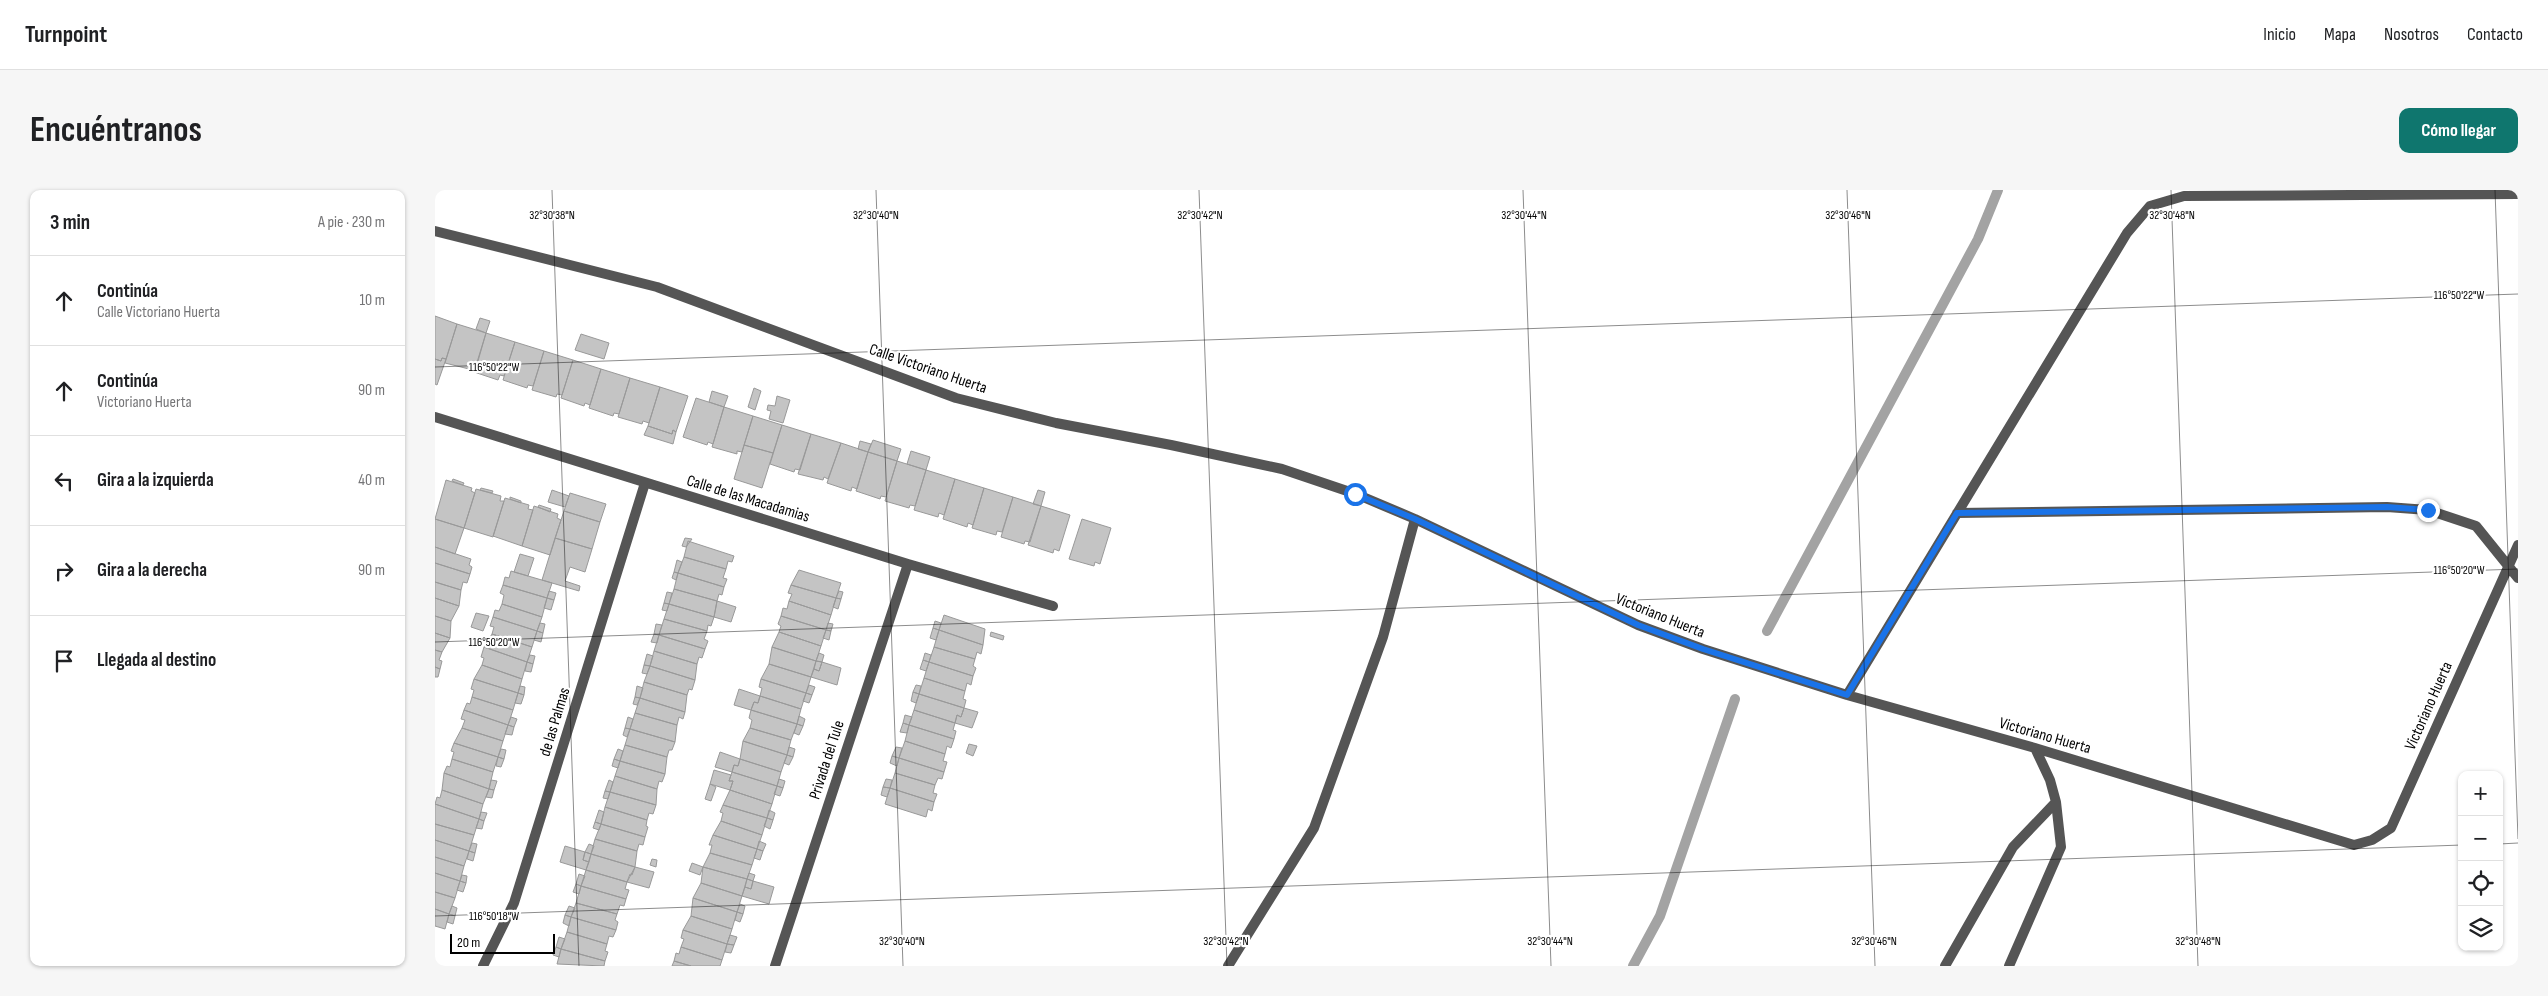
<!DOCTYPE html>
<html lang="es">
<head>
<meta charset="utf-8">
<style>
	:root { --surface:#fff; --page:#f6f6f6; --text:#202124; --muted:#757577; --line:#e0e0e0; --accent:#0f766e }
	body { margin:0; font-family:"Sofia Sans Condensed",sans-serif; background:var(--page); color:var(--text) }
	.controls { position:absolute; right:15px; bottom:15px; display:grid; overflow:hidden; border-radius:10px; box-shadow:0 1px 4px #0004 }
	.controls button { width:45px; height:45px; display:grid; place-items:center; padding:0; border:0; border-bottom:1px solid var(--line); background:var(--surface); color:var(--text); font:25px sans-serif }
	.scale { position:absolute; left:15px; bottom:12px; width:105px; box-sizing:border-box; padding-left:5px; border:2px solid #000; border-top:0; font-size:14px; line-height:18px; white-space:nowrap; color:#000; -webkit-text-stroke:4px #fff; paint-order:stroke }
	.stop { position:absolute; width:15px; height:15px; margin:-11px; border:4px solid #1a73e8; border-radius:50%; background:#fff }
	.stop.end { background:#1a73e8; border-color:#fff; box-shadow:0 1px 5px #0008 }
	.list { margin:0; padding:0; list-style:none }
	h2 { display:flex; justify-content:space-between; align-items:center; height:65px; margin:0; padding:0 20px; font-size:21px }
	h2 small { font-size:16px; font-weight:400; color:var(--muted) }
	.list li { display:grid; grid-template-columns:32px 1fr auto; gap:15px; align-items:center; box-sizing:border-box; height:90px; padding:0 20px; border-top:1px solid var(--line) }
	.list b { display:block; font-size:19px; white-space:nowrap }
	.list p { margin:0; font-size:16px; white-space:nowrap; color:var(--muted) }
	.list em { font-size:16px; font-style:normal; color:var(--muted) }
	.icon { flex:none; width:28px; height:28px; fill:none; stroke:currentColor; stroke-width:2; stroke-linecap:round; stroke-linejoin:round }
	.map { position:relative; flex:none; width:2083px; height:776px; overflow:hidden; border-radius:10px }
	header { display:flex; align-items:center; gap:30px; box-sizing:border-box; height:70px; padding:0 25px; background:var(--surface); border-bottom:1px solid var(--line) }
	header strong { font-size:24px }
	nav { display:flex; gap:28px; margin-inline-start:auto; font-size:18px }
	.intro { display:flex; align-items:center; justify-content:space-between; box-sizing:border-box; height:120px; padding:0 30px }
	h1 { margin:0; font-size:35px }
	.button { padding:12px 22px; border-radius:10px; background:var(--accent); color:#fff; font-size:18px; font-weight:700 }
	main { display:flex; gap:30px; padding:0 30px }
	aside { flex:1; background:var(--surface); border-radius:10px; box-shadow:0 1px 4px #0004 }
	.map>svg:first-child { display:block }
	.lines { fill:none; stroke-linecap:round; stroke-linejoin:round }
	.stream { stroke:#a3a3a3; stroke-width:10 }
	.building { fill:#c4c4c4; stroke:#999 }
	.minor { stroke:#555; stroke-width:10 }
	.route { stroke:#1a73e8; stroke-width:6 }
	.ticks { fill:none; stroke:#000; stroke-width:1; stroke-opacity:0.45 }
	.labels { text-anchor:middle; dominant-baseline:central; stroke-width:4.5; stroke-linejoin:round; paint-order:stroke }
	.street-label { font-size:16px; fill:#000; stroke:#fff }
	.ticks-label { font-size:12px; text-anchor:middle; fill:#000; stroke:#fff; stroke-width:4.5; stroke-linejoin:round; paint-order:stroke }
</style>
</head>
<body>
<header>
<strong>Turnpoint</strong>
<nav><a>Inicio</a><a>Mapa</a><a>Nosotros</a><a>Contacto</a></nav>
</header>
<div class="intro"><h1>Encuéntranos</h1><a class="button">Cómo llegar</a></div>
<main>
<aside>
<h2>3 min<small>A pie · 230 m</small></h2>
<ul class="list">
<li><svg class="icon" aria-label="ahead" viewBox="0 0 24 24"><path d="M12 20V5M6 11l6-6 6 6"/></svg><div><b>Continúa</b><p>Calle Victoriano Huerta</p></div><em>10 m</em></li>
<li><svg class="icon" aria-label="ahead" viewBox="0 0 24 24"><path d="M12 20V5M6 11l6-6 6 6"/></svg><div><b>Continúa</b><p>Victoriano Huerta</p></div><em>90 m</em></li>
<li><svg class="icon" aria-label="left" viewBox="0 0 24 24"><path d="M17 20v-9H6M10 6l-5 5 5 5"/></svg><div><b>Gira a la izquierda</b></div><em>40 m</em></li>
<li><svg class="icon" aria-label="right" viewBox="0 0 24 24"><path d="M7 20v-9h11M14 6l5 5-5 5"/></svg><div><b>Gira a la derecha</b></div><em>90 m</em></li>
<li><svg class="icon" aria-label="arrive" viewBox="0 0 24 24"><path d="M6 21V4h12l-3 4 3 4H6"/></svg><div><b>Llegada al destino</b></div></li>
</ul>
</aside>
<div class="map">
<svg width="2083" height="776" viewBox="0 0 2083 776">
	<rect width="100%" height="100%" fill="#fff"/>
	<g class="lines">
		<path class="stream" d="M1332,441L1543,49L1563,0
			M1198,776L1225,726L1300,509"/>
	</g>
	<path class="building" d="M0,126L22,134L11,169L7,168L6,171L0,169Z
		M45,128L55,131L51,143L41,139Z
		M22,134L51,143L41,178L36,176L34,179L10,173Z
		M51,143L80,152L69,186L65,185L63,190L39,182Z
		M146,144L174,153L169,169L140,160Z
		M80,152L109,161L98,196L93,195L92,198L68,190Z
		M109,161L138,170L127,205L122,204L121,207L97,200Z
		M7,168L11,169L2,195L0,194V169L6,171Z
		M138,170L166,179L155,215L150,213L149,216L126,208Z
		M166,179L195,188L184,224L179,223L178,226L154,218Z
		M195,188L225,197L214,233L208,231L207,234L183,227Z
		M225,197L253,206L241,242L238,240L237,244L213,236Z
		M319,198L326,201L320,220L313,217Z
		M277,201L293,206L289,217L274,212Z
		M342,206L355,210L348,233L334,229L336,221L332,220L333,215L340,216Z
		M261,208L289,217L278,254L273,252L272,255L248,247Z
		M289,217L318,226L307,262L302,261V264L277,257Z
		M318,226L347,235L338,263L309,255Z
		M347,235L376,244L365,280L360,279L359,282L335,274Z
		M213,236L237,244L238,240L241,242L238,254L209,245Z
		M376,244L406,253L393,289L389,287L388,290L363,284Z
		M438,250L466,259L462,271L433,262Z
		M425,251L436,254L433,262L423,259Z
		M406,253L433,262L422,299L417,297L416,301L392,293Z
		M309,255L338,263L327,298L299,289Z
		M476,261L495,267L491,280L472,274Z
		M433,262L462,271L451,307L446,306L445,309L421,301Z
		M462,271L491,280L480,316L475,315L474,318L450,311Z
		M491,280L520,289L509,325L504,323L503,327L479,320Z
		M18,289L29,293L28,295L17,291Z
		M520,289L549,298L538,335L533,333L532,337L508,329Z
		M11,290L37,298L36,301L40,303L29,338L0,329Z
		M46,298L58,301L57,303L45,300Z
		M549,298L578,307L567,342L562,341L561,345L537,338Z
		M41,299L66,306L65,311H69L58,347L29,338Z
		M117,300L134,306L130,317L113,312Z
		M603,300L610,302L606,316L598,314Z
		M135,303L171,314L165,332L129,321Z
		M75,307L86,311V313L75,309Z
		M578,307L606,316L595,352L590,351L589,354L566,347Z
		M70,308L94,315L93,319L98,320L87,356L58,346Z
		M104,315L116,319L115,322L103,317Z
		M99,316L123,324L122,328L126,330L115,365L87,356Z
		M606,316L635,325L624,361L619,359L618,363L593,355Z
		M129,321L165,332L157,359L120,348Z
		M0,329L29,338L20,364L0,357Z
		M647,329L676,338L665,374L660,372L659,376L634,369Z
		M120,348L157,359L150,382L135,377L130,391L145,396L144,401L107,390Z
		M250,348L257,349L251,357L247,356Z
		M253,351L299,366L297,372L293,371L291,379L249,367Z
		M0,357L36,369L34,375L37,377L35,384L0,373Z
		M85,364L99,368L93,386L79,382Z
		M249,367L291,379L288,388L292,389L289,397L243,383Z
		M242,370L247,372L243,383L239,382Z
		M0,373L35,384L32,393L28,392L26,400L0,392Z
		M364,380L406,393L401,408L356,395Z
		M76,381L117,393L112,408L68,395L70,387L74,388Z
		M239,382L243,383L241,390L237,388Z
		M243,383L289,397L287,405L284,404L282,411L239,399Z
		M0,392L26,400L24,416L0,408Z
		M68,395L112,408L107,427L67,414L69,405L65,403Z
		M356,395L401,408L396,425L354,411L357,404L353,403Z
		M239,399L282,411L279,427L234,414Z
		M114,401L121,403L119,410L112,408Z
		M404,401L408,402L406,409L401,408Z
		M232,402L237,403L234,414L229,413Z
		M0,408L24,416L16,431L0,426Z
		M112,408L119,410L116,420L109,418Z
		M401,408L406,409L403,419L398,417Z
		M282,411L301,417L296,432L279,427Z
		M354,411L396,425L391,440L346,426L348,418L352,419Z
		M229,413L234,414L232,421L227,420Z
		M67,414L107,427L102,441L58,427L60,420L64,421Z
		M234,414L279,427L276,436L273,435L272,441L229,429Z
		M41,423L54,426L48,441L36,437Z
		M509,425L550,439L548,455L504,440Z
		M0,426L16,431L15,448L0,443Z
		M346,426L391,440L386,456L344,442L346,436L343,434Z
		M58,427L102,441L97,457L57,444L59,437L55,436Z
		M229,429L272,441L269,449L273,451L270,459L224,445Z
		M500,431L506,433L504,440L498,438Z
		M105,433L110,434L108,443L102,441Z
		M393,433L398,434L396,441L391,440Z
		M221,434L227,435L224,445L219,444Z
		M498,438L504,440L501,450L495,448Z
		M391,440L396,441L394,450L388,448Z
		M504,440L548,455L546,464L542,462L540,469L499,457Z
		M102,441L108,443L106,452L99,450Z
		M344,442L386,456L381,471L337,457Z
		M556,442L569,446L568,450L555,446Z
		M0,443L15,448L7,462L0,460Z
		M57,444L97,457L92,472L49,457Z
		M219,444L224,445L222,453L216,452Z
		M224,445L270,459L267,468L264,467L262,474L219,461Z
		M49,457L92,472L87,489L47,475L49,468L46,467Z
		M337,457L381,471L376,487L334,474Z
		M499,457L540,469L538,476L541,478L538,486L494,472Z
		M0,460L7,462L4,470L7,471L5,479L0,477Z
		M219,461L262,474L260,490L215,476Z
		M384,463L389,465L387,472L381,471Z
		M490,463L496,465L494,472L488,470Z
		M212,464L218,466L215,476L209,475Z
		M95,465L100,466L98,474L92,472Z
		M488,470L494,472L491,481L485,479Z
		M381,471L387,472L384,481L379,479Z
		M92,472L98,474L96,482L90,481Z
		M387,472L406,478L402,495L376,487L379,479L384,481Z
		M494,472L538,486L536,495L532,493L530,501L489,488Z
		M334,474L376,487L371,503L326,489Z
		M47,475L87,489L83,503L39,489Z
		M209,475L215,476L212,484L207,483Z
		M215,476L260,490L257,500L254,499L252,505L209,492Z
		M0,477L5,479L3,487H0Z
		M489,488L530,501L528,509L531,510L529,518L484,504Z
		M39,489L83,503L78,520L37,507L39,500L36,499Z
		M326,489L371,503L366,519L325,506L327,498L324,497Z
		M209,492L252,505L250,522L205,508Z
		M374,495L380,497L377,505L371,503Z
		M481,495L486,496L484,504L478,502Z
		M85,496L90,497L89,505L83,503Z
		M202,496L208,498L205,508L200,507Z
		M304,499L325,506L323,513L319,512L316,520L299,515Z
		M478,502L484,504L481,513L476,511Z
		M83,503L89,505L86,514L80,513Z
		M371,503L377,505L374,513L368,511Z
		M484,504L529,518L526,527L522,525L520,533L479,520Z
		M325,506L366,519L362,534L316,520L319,512L323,513Z
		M37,507L78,520L73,535L29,520L32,513L35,514Z
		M200,507L205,508L202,515L198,514Z
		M205,508L250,522L248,529L244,527L242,535L200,523Z
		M529,518L543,522L537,538L520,533L522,525L526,527Z
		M29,520L73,535L68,551L27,538L30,530L26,529Z
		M316,520L362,534L356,550L315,538L317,530L314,528Z
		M479,520L520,533L518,540L521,541L519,549L474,535Z
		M200,523L242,535L240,552L195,539Z
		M470,525L477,527L474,535L468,533Z
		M364,526L370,529L368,536L362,534Z
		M76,527L82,529L79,537L73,535Z
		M193,527L198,529L195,539L190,538Z
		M468,533L474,535L472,543L465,542Z
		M362,534L368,536L364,545L359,543Z
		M73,535L79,537L77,545L70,544Z
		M474,535L519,549L516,558L512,556L510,564L470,551Z
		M27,538L68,551L63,567L19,553Z
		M190,538L195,539L192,547L188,545Z
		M315,538L356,550L352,565L308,551Z
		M195,539L240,552L237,560H234L232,567L190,555Z
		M308,551L352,565L346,582L305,569Z
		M470,551L510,564L508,571L512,572L509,582L464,568Z
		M19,553L63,567L58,582L17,569L19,562L16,561Z
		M534,554L542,556L538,566L531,563Z
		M190,555L232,567L230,584L185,571Z
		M354,557L360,559L358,567L352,565Z
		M461,557L467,558L464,568L457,566Z
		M66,559L71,560L69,569L63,567Z
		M183,559L188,561L185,571L179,569Z
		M285,562L305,569L303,576L299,575L297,582L280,577Z
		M352,565L358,567L354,575L349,573Z
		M457,566L464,568L462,576L455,573Z
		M63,567L69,569L66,577L61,576Z
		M464,568L509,582L507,589L503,588L500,595L460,583Z
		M17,569L58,582L54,599L9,583L12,576L15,577Z
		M179,569L185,571L183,578L177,576Z
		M305,569L346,582L342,596L297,582L299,575L303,576Z
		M185,571L230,584L227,592L224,591L222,599L180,586Z
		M279,580L296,585L294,591H298L295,600L275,594Z
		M297,582L342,596L337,614L295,600L298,591H294Z
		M9,583L54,599L48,614L7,600Z
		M460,583L500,595L498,603L502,604L499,612L455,598Z
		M180,586L222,599L221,615L175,602Z
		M344,589L350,591L348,598L342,596Z
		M451,589L457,590L455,598L448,597Z
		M56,590L62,591L59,600L54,599Z
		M174,590L178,592L175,602L170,601Z
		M275,594L281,597L276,611L270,609Z
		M342,596L348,598L345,606L339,604Z
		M448,597L455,598L452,607L446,605Z
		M455,598L499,612L497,621L493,619L491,627L450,614Z
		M54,599L59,600L57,608L51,607Z
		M7,600L48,614L44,629L0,614L2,607L5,608Z
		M295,600L337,614L332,628L288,615Z
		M170,601L175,602L173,609L168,608Z
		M175,602L221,615L218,624L214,623L212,630L170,617Z
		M0,614L44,629L39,645L0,634Z
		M288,615L332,628L327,645L286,631L288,623L285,622Z
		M170,617L212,630L211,636L213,637L210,647L166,634Z
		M164,620L169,622L166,634L160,632Z
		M334,620L340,623L338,630L332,628Z
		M46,622L52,623L49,631L44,629Z
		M332,628L338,630L335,639L329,636Z
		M44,629L49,631L47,639L41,638Z
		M286,631L327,645L322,659L278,645Z
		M160,632L166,634L164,640L158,638Z
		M0,634L39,645L34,661L0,650Z
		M166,634L210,647L208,655L204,654L202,661L160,649Z
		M278,645L322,659L317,675L275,663L277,655H274Z
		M160,649L202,661L200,677L156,664Z
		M0,650L34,661L29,676L0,667Z
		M324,651L331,654L328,661L322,659Z
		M37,653L42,654L40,663L34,661Z
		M154,654L159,656L156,664L150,662Z
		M130,656L150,662L148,670L154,672L151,680L125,672Z
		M322,659L328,661L325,670L319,668Z
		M34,661L40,663L38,671L32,669Z
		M150,662L156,664L154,672L148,670Z
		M275,663L317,675L312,689L268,677Z
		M156,664L200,677L197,685L195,684L192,692L151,680Z
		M0,667L29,676L25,691L0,683Z
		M217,669L222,670L221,677L215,675Z
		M257,673L268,677L265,685L254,681Z
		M200,677L219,682L214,698L192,692Z
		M268,677L312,689L307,706L266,693Z
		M151,680L192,692L190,699L194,700L191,709L146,696Z
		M0,683L25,691L20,708L0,702Z
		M314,683L320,685L318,691L312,689Z
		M144,684L150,686L146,696L141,694Z
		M27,685L32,686L31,693L25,691Z
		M312,689L318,691L316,699L310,697Z
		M25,691L31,693L28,702L22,700Z
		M318,691L339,697L334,714L307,706L310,697L316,699Z
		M266,693L307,706L302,722L258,708Z
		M141,694L146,696L144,704L138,702Z
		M146,696L191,709L189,716L185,715L182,724L141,713Z
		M0,702L20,708L14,724L0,719Z
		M258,708L302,722L297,739L256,726Z
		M141,713L182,724L180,730L183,732L181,740L136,727Z
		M305,714L310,716L308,724L302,722Z
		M17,716L22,718L20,726L14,724Z
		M134,716L140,718L136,727L130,725Z
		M0,719L14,724L10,739L0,736Z
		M302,722L308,724L305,732L300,730Z
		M14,724L20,726L18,734L12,732Z
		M130,725L136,727L134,736L128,733Z
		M256,726L297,739L292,754L248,740Z
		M136,727L181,740L178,747L174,746L172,754L132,742Z
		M248,740L292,754L287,770L246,757L249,749L246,748Z
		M132,742L172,754L170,761L173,762L170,771L126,759Z
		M295,745L302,747L299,755L292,754Z
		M124,747L130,749L126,759L121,757Z
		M292,754L299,755L296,763L290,762Z
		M121,757L126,759L124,767L118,765Z
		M246,757L287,770L285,776H256L239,771L241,763L244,764Z
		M126,759L170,771L169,776L122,774Z
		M239,771L256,776H237Z"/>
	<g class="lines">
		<path class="minor" d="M0,41L222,97L521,208L621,233L736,255L847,279L921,304L980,329L1203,435L1268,459L1412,505L1600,558L1919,655L1937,650L1956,638L2083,355
			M0,227L473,374L618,416
			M1522,323L1952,317L1993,320L2041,336L2083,388
			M1412,505L1692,43L1715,16L1749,6L2083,4
			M48,776L79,713L210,293
			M340,776L473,374
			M793,776L879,638L948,447L980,329
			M1510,776L1578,657L1621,612
			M1574,776L1626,657L1621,612L1615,590L1600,558"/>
	</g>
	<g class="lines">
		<path class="route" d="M920,304L980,329L1203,435L1268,459L1412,505L1522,323L1952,317L1993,320"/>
	</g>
	<path class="ticks" d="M117,0L144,776M441,0L468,776M764,0L792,776M1088,0L1116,776M1412,0L1440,776M1736,0L1763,776M2060,0L2083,649M0,177L2083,104M0,452L2083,379M2064,654L2083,653M0,726L2027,655"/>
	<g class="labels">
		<g class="street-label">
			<text transform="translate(493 179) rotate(19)">Calle Victoriano Huerta</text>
			<text transform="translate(313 309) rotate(17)">Calle de las Macadamias</text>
			<text transform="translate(1225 426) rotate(22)">Victoriano Huerta</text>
			<text transform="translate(1994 516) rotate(-66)">Victoriano Huerta</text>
			<text transform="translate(120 532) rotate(-73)">de las Palmas</text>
			<text transform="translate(1610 546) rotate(16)">Victoriano Huerta</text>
			<text transform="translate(392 570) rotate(-72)">Privada del Tule</text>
		</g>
	</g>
	<g class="ticks-label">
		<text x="117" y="29">32°30'38"N</text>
		<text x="441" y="29">32°30'40"N</text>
		<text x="765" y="29">32°30'42"N</text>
		<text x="1089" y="29">32°30'44"N</text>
		<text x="1413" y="29">32°30'46"N</text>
		<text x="1737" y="29">32°30'48"N</text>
		<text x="2024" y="109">116°50'22"W</text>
		<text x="59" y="181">116°50'22"W</text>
		<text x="2024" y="384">116°50'20"W</text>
		<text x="59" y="456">116°50'20"W</text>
		<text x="59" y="730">116°50'18"W</text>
		<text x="467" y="755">32°30'40"N</text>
		<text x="791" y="755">32°30'42"N</text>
		<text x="1115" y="755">32°30'44"N</text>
		<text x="1439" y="755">32°30'46"N</text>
		<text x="1763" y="755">32°30'48"N</text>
	</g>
</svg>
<div class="controls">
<button>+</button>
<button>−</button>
<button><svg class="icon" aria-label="locate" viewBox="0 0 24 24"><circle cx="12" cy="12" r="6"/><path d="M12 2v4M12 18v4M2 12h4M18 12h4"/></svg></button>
<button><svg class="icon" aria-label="layers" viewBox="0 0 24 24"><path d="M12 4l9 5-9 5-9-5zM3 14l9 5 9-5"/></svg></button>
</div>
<div class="scale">20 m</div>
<div class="stop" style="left:920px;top:304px"></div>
<div class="stop end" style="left:1993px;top:320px"></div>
</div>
</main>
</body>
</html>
